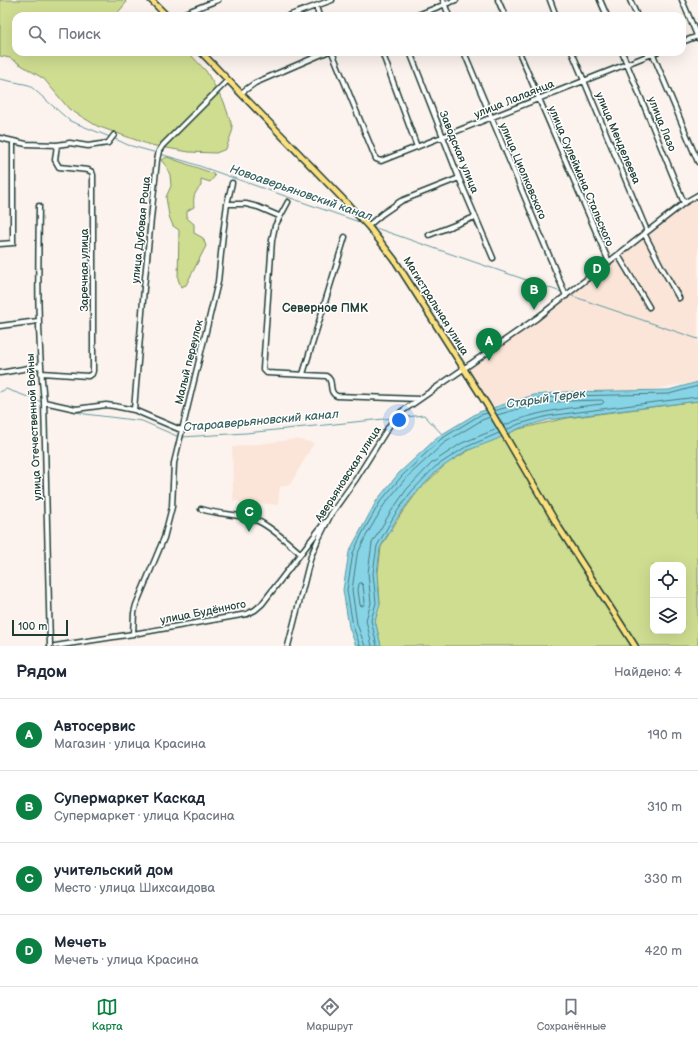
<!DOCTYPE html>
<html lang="ru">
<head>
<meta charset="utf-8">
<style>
	:root { --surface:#fff; --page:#f6f6f7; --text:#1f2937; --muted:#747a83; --line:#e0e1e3; --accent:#0b8043 }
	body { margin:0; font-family:"Balsamiq Sans",sans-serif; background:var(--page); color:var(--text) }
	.controls { position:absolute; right:12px; bottom:12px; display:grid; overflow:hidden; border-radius:8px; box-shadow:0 4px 16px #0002 }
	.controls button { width:36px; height:36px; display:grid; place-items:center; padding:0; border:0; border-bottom:1px solid var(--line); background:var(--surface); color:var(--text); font:20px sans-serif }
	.scale { position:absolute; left:12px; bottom:10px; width:56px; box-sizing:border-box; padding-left:4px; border:2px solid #1f3d34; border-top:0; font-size:11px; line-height:14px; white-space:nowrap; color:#1f3d34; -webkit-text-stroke:3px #fff; paint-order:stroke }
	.you { position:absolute; left:399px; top:420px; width:14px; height:14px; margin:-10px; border:3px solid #fff; border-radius:50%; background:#1a73e8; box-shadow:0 0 0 6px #1a73e833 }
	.badge { display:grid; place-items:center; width:26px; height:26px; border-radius:50%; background:var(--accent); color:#fff; font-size:13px; font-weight:700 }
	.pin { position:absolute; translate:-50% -33px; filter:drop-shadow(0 1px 2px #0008) }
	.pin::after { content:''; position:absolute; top:21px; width:14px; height:12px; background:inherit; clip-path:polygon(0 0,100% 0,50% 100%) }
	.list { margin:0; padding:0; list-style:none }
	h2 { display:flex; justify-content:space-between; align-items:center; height:52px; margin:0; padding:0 16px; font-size:17px }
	h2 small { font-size:13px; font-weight:400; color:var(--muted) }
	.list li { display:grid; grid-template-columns:26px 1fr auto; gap:12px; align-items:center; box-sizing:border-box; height:72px; padding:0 16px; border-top:1px solid var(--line) }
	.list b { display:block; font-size:15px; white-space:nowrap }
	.list p { margin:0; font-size:13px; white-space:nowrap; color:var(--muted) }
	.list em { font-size:13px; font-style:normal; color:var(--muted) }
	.icon { flex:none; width:22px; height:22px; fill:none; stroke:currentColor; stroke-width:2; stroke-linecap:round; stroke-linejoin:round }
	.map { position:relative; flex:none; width:698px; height:646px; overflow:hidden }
	.search { position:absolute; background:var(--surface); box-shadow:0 4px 16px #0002; left:12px; right:12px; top:12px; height:44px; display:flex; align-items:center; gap:10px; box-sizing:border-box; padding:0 14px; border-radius:12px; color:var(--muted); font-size:15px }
	.sheet { height:340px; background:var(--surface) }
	nav { display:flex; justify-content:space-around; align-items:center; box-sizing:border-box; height:56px; border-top:1px solid var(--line); background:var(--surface); font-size:11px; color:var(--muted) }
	nav a { display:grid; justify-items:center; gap:2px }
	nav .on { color:var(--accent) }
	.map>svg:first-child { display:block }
	.built { fill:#fbe5d9 }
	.green { fill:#cfdd91; stroke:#778d62; fill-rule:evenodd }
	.water { fill:#87d4e7; stroke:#5d989f }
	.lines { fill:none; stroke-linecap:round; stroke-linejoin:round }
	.shore { stroke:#49797c; stroke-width:1 }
	.stream { stroke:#5d989f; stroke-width:1 }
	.minor-casing { stroke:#1f3d34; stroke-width:7 }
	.major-casing { stroke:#1f3d34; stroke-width:8 }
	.minor { stroke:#fff; stroke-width:4 }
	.major { stroke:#fce080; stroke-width:5 }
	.labels { text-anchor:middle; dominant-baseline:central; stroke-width:3; stroke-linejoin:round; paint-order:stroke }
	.street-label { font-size:11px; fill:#1f3d34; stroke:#fff }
	.water-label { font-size:12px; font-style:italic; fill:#396361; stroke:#fff }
	.neighbourhood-label { font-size:12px; font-weight:bold; fill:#1f3d34; stroke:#fff }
</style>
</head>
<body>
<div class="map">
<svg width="698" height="646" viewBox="0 0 698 646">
	<rect width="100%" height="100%" fill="#fdf3ee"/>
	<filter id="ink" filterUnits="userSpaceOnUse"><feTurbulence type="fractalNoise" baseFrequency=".025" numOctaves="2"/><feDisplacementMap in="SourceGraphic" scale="8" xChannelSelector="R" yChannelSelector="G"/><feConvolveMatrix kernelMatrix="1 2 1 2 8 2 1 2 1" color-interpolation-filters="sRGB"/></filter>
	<g filter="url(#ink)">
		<path class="built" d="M698,196V382L642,391H571L541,393L487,408L462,368L501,338L546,311L690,200Z
			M296,439L314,443L290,485L280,487L278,505L233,501L232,447Z"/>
		<path class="green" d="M0,0H125L126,3L115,16H16V52H188L206,71L224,102L233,129L226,149L216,153L189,152L150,145L97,126L69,109L44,79L10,58L0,56Z
			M167,157L212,173L215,176L210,182L201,179V186C194,193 193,197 194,207L187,211V218L194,224V233L203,238L206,246L186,285L181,287L178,279L179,230L173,226L169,216L166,197L171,186L170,175L166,166L161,160Z
			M698,401V646H381L375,621L380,604L378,572L381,547L401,514L419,490L446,464L480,444L519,429L567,418ZM653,565H683V631H653Z"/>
		<path class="water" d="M698,382V401L570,417L548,420L520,428L495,440L466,451L438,470L414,495L397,518L380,548L377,574L380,604L375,620L381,646H356L349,627L343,590L349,552L377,500L399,473L439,436L479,412L534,395L565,392L669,390Z"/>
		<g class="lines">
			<path class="shore" d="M494,411L535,399L565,396L669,394L698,386
				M497,415L536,404L566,401L602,400L604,402L602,404C569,408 534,411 503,426
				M506,430L519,424L548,416L640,404L698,397
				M361,583L363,585L365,602L363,606L360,605L358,590L359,584Z
				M360,646L353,626L347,590L353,553L362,534L380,502L402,476L441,439L480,415L488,413
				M365,646L357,624L352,590L357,555L366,536L384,505L405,479L444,443L482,420L490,417
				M372,646L366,620L371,603L368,573L372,543L390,513L407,489L432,463L462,443L497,429
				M377,646L371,620L376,603L373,573L377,546L394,516L411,492L435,467L464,448L499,433"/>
			<path class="stream" d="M0,79L29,85L70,121L110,137
				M113,138L128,145L157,153
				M160,154L188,162L362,223
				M370,226L564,293
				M569,295L698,339
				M0,392L6,389L42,402
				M53,406L85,414L142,421L179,437
				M397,418L424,415L442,434
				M182,437L246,433L394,418"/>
			<g class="minor-casing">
				<path id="minor" d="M443,0L449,16
					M498,0L505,16
					M550,0L556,16
					M600,0L607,16
					M630,0L637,16
					M682,0L698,38
					M316,6L319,16
					M177,16L218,0
					M288,16L332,0
					M415,16L456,0
					M682,42L698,36
					M332,52L376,159L381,161L657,52
					M382,52L417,147
					M410,52L459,178L493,258
					M464,52L566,296
					M519,52L609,262
					M572,52L647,231
					M622,52L684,203
					M652,52L698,162
					M241,93L255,83L327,52
					M0,138L26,144L57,145L70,143L88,146L108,143L114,135
					M288,202L275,226L272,240L263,369L267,373L326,376C335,380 327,392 337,396L419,399
					M227,204H246L258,207L279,216
					M39,206C38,272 37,336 44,402L50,646
					M368,226L382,214L401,201L459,178
					M644,233L661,266L679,298
					M429,235L475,217
					M0,244L13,243V141
					M618,255L649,307
					M0,326L38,321
					M0,373L40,366
					M41,373L88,376L92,374L93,371V175L92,172L88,170L59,167L55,160L57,145
					M303,374L345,237
					M44,402L76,409L106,405L114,406L134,410L181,430
					M134,410L144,288L157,160L159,151L163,145L228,80
					M201,509C219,515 241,514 258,521C273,528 287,542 300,553
					M133,634L134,613L136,605L164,538L172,507L174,463L218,282L223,234L227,204L232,183
					M55,646L133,634L247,614L255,610L262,604L325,522
					M288,646L311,556L317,542L331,514L356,479L391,423L401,412L537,318L684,203L698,195"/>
			</g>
			<g class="major-casing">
				<path id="major" d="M151,0L167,16
					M201,52L341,197L368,226L394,259L487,405L558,526L635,646"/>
			</g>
			<use href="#minor" class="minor"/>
			<use href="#major" class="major"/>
		</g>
	</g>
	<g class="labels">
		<g class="street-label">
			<text transform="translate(514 99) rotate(-22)">улица Лалаянца</text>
			<text transform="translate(662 124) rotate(68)">улица Лазо</text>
			<text transform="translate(618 138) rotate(67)">улица Менделеева</text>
			<text transform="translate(459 152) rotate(68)">Заводская улица</text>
			<text transform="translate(523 171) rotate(67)">улица Циолковского</text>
			<text transform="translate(581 176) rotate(67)">улица Сулеймана Стальского</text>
			<text transform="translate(141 230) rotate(-84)">улица Дубовая Роща</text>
			<text transform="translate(84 270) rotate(-90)">Заречная улица</text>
			<text transform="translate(436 306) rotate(58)">Магистральная улица</text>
			<text transform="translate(189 362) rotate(-76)">Малый переулок</text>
			<text transform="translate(34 427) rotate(-93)">улица Отечественной Войны</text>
			<text transform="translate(348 474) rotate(-57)">Аверьяновская улица</text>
			<text transform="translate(203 612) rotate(-11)">улица Будённого</text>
		</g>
		<g class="water-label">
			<text transform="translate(301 193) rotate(19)">Новоаверьяновский канал</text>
			<text transform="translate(546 399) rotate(-8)">Старый Терек</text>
			<text transform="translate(261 421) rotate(-5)">Староаверьяновский канал</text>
		</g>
		<g class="neighbourhood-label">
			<text x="325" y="308">Северное ПМК</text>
		</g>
	</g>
</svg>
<div class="controls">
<button><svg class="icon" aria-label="locate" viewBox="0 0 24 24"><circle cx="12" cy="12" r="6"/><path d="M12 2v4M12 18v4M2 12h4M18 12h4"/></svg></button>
<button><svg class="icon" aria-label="layers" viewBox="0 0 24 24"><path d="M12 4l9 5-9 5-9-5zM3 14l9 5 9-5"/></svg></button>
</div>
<div class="scale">100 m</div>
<div class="you"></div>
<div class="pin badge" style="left:489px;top:361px">A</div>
<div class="pin badge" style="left:534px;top:310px">B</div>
<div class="pin badge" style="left:249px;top:532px">C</div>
<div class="pin badge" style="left:597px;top:289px">D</div>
<div class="search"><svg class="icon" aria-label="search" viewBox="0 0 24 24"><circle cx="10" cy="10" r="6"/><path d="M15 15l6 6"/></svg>Поиск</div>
</div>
<section class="sheet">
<h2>Рядом<small>Найдено: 4</small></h2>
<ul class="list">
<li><span class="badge">A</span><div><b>Автосервис</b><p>Магазин · улица Красина</p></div><em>190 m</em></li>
<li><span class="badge">B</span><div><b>Супермаркет Каскад</b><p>Супермаркет · улица Красина</p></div><em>310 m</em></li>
<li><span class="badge">C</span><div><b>учительский дом</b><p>Место · улица Шихсаидова</p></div><em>330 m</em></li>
<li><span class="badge">D</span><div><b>Мечеть</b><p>Мечеть · улица Красина</p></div><em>420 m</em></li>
</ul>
</section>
<nav>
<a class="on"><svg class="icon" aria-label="map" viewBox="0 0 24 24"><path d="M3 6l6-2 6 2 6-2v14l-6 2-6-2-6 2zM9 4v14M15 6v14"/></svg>Карта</a>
<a><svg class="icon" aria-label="directions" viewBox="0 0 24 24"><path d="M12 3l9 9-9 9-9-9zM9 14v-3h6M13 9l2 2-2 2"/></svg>Маршрут</a>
<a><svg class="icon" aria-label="saved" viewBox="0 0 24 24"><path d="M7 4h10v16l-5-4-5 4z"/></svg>Сохранённые</a>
</nav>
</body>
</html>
